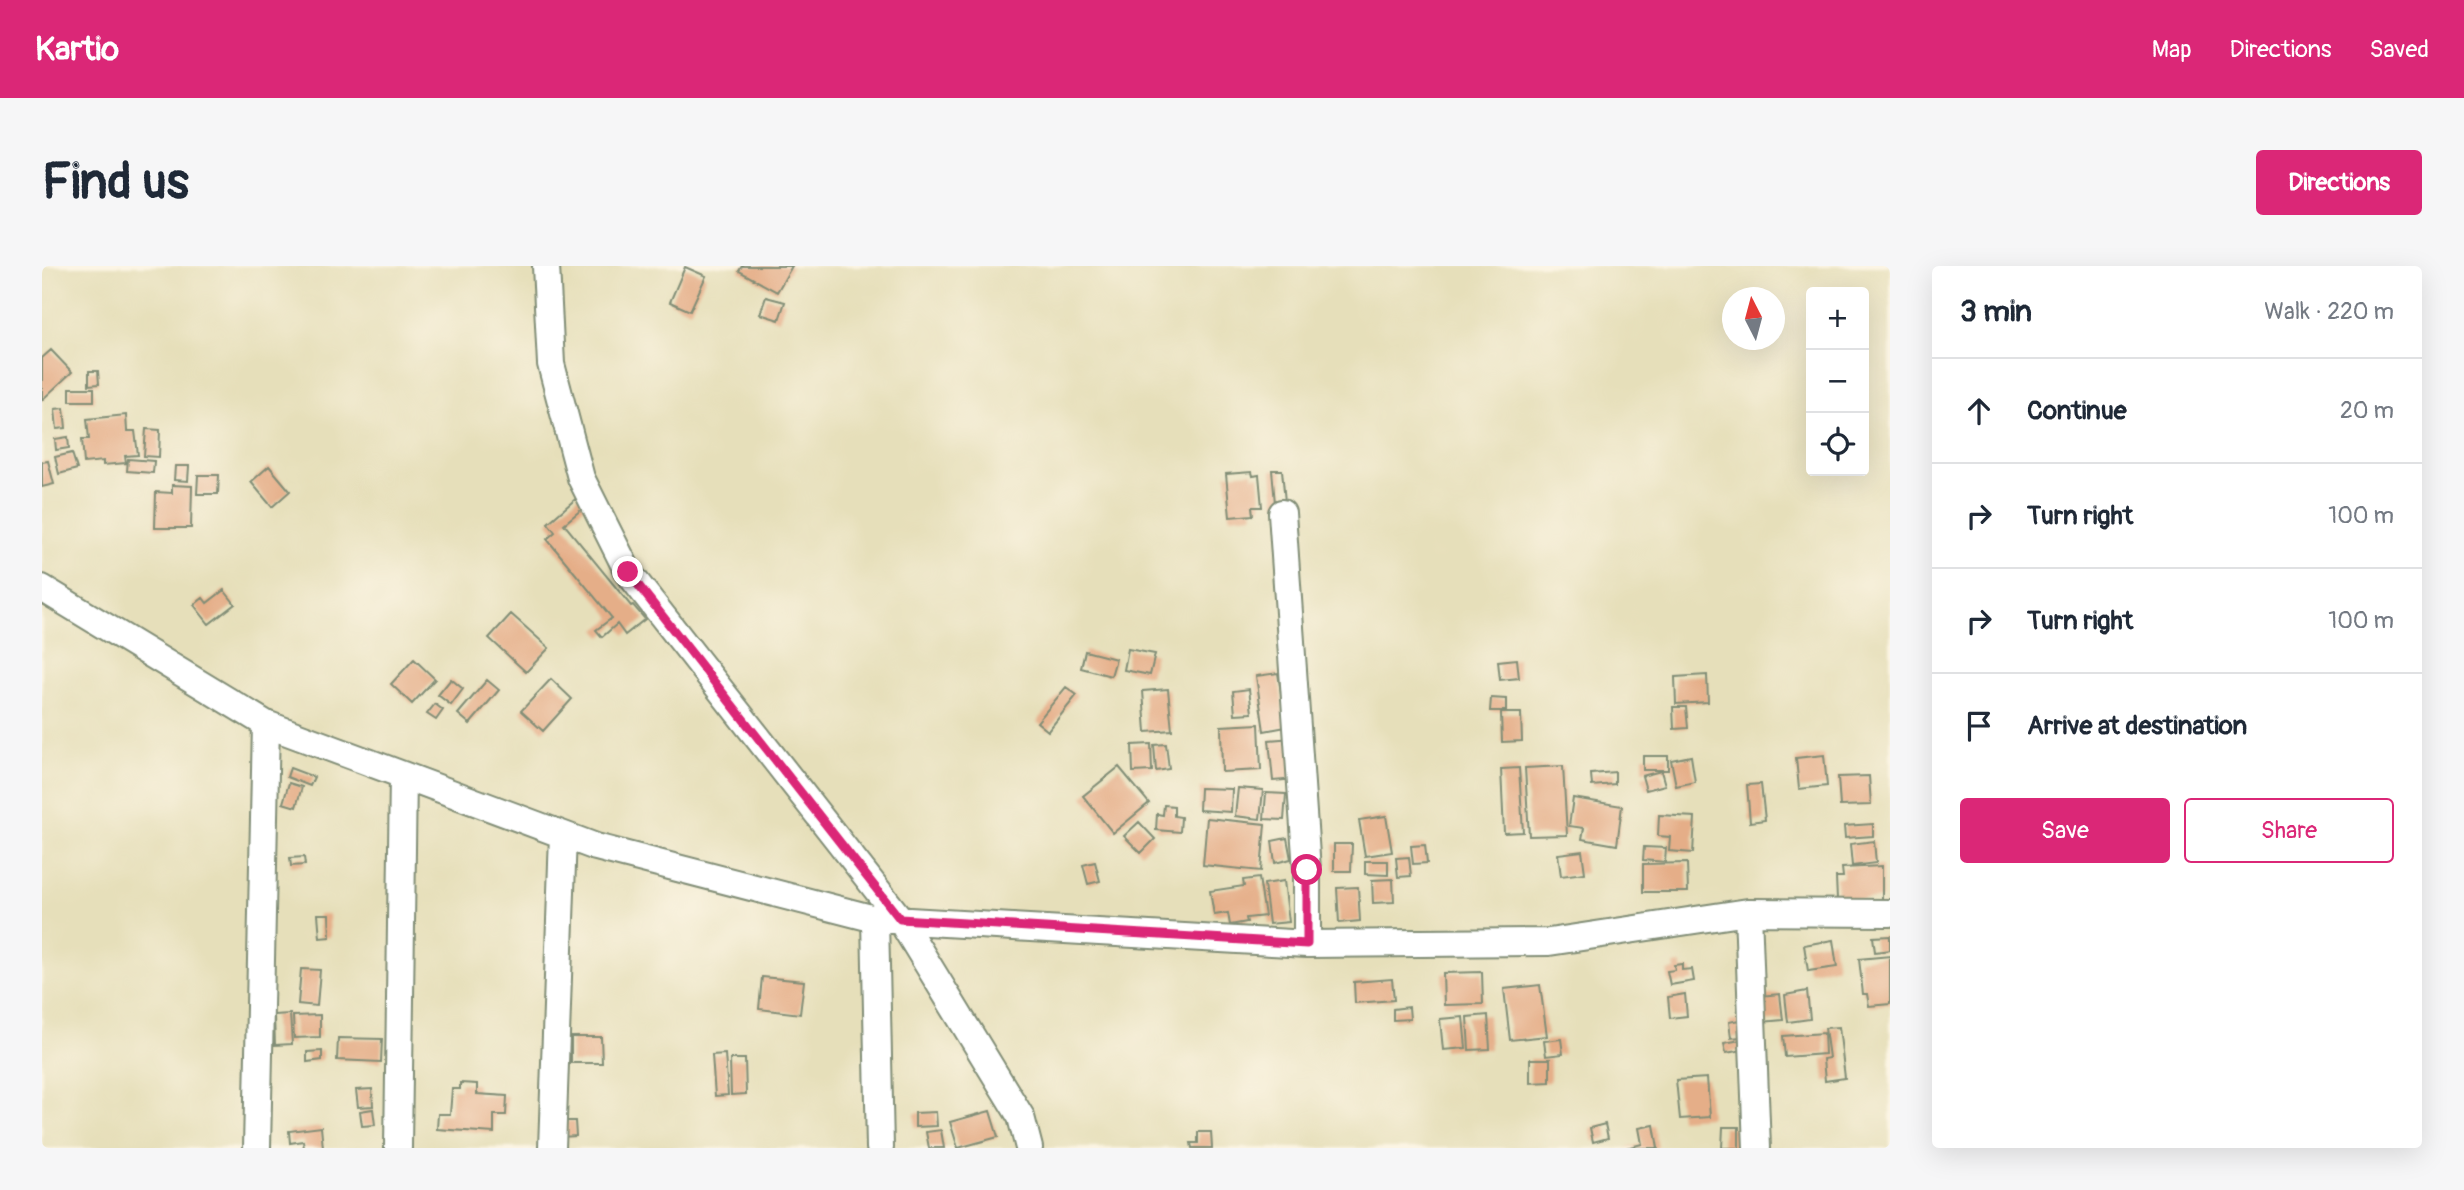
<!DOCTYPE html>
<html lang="en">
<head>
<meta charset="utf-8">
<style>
	:root { --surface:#fff; --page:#f6f6f7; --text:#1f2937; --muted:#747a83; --line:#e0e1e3; --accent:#db2777 }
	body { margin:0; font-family:Pangolin,sans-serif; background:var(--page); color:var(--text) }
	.controls { position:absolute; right:21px; top:21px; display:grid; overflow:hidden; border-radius:7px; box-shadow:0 7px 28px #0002 }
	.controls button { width:63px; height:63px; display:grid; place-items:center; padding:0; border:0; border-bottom:2px solid var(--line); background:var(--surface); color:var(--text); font:35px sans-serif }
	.compass { position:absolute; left:1680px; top:21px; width:63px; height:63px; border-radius:50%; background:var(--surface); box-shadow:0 7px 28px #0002; rotate:354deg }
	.stop { position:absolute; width:21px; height:21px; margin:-16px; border:5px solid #db2777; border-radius:50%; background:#fff }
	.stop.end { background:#db2777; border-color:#fff; box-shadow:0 2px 7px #0008 }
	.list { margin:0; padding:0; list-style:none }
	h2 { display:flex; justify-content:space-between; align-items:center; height:91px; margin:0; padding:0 28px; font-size:30px }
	h2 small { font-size:23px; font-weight:400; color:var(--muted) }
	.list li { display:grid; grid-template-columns:46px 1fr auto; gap:21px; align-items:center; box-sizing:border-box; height:105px; padding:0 28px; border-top:2px solid var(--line) }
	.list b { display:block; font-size:26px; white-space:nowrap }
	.list em { font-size:23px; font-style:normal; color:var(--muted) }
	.actions { display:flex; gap:14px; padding:21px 28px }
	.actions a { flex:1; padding:16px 0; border:2px solid var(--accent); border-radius:7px; text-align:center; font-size:24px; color:var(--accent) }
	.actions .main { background:var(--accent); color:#fff }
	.icon { flex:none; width:38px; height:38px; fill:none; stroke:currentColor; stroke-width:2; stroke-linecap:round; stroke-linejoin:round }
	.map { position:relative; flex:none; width:1848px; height:882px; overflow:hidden; border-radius:7px }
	header { display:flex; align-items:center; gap:42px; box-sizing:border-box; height:98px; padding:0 35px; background:var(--accent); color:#fff }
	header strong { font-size:33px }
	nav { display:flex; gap:38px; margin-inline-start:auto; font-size:24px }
	.intro { display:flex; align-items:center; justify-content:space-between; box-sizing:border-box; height:168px; padding:0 42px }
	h1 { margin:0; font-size:49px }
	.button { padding:18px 32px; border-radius:7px; background:var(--accent); color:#fff; font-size:24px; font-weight:700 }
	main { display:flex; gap:42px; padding:0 42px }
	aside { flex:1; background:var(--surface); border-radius:7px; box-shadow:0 7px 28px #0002 }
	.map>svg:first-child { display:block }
	.building { fill:#e5ae88 }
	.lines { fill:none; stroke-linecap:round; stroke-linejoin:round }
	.minor-casing { stroke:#828e77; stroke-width:30 }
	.minor { stroke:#fff; stroke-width:26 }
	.route { stroke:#db2777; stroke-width:9 }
</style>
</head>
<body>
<header>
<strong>Kartio</strong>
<nav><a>Map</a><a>Directions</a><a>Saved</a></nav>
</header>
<div class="intro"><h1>Find us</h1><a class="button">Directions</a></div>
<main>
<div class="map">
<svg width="1848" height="882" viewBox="0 0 1848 882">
	<rect width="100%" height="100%" fill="#fcf5e5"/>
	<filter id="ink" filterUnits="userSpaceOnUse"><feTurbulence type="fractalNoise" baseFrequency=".0143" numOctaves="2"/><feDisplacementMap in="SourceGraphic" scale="14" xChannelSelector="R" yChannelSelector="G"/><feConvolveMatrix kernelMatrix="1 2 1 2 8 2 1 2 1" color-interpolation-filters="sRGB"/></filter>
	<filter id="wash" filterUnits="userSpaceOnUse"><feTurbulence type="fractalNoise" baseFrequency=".00686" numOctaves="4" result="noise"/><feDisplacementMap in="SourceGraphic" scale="28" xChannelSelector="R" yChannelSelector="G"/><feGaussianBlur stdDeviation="1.57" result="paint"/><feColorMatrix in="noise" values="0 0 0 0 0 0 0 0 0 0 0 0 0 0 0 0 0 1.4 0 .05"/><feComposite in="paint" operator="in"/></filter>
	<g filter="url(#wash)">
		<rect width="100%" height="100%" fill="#e6dfba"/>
		<g id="blocks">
			<path class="building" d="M700,0H750L735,26L697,5Z
				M643,1L664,10L648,45L628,36Z
				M724,31L743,36L737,54L718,48Z
				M9,84L30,106L0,134V92Z
				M47,105H56L57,118L47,119Z
				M28,122H52V135H28Z
				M22,142L24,162L15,163L13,143Z
				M84,149L85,165H93L96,189L83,190L84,197L61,199V195L42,197L40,173H47L45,153Z
				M104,163L118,164L117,191L102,190Z
				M26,171L27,182L14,184L13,173Z
				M30,187L35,203L17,208L13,191Z
				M86,193L112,195L111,207L85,205Z
				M6,195L12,218L0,221V196Z
				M133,200H147L146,215L132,214Z
				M227,200L248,225L230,241L209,216Z
				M1230,204H1240L1243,236L1233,237Z
				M1210,206L1211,210L1217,209L1220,241H1210L1211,249L1188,251L1184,208Z
				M156,209H177L176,228H155Z
				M130,219L150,220L149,262H113L114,226L130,227Z
				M537,230L545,239L522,258L589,340L591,339L603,353L583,369L575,358L560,371L554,364L570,352L505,273L513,266L506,257Z
				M182,324L193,338L167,358L152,339L161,332L165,337Z
				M469,348L507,382L484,406L447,372Z
				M1086,383L1113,388L1108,409L1082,404Z
				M1043,385L1074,393L1069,410L1039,402Z
				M372,393L393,413L370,438L349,418Z
				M1475,393L1477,412L1458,414L1456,395Z
				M1236,407L1244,461L1222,465L1214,410Z
				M1665,409L1666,436L1634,438L1633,411Z
				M409,413L421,423L409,439L396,429Z
				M509,413L530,433L501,465L479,445Z
				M445,414L457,424L428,458L416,448Z
				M1024,421L1035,429L1006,465L995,456Z
				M1126,423L1130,464L1104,466L1101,425Z
				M1207,423L1210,447L1193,448L1191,425Z
				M1449,432L1464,433V445H1448Z
				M393,438L401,444L394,454L385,448Z
				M1631,441H1644L1646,462L1632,463Z
				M1459,447H1479L1480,475L1460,476Z
				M1217,458L1219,504L1180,506L1179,460Z
				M1251,472L1254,513L1231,515L1227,474Z
				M1109,478L1110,505L1091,506L1090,479Z
				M1124,478L1127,503L1114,505L1112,479Z
				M1782,489L1785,520L1757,523L1754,492Z
				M1601,490H1626V504H1601Z
				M1649,490L1653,516L1634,520L1629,494Z
				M1521,500L1525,569L1487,570L1483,502Z
				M1077,501L1107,537L1071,567L1041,530Z
				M248,502L272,511L268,520L245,511Z
				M1477,502L1481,566L1462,567L1459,503Z
				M1619,505L1623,519L1604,524L1600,510Z
				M1573,506V518L1550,520L1549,508Z
				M1827,510L1829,539L1798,540L1796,511Z
				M247,517L260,521L254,541L241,537Z
				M1719,518L1723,554L1708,556L1705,519Z
				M1158,522L1190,523L1189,546L1157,544Z
				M1196,522L1221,524L1218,553L1193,550Z
				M1224,527L1244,528L1242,554L1222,553Z
				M1531,532L1580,540L1575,579L1540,573L1542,562L1527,560Z
				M1122,539L1132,540V550L1139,551L1138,566L1114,564L1115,548L1121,549Z
				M1617,549L1653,551L1651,587L1627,585L1628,571L1616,570Z
				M1344,550L1350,586L1323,590L1317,554Z
				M1165,552L1223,558L1219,605L1161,599Z
				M1097,556L1113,573L1099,587L1082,570Z
				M1831,558V570L1803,572L1802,560Z
				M1245,572L1249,593L1233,597L1230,575Z
				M1832,575L1834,597L1810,600L1808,578Z
				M1292,578H1310L1309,605H1292Z
				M1383,579L1385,597L1371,598L1369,580Z
				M1602,581L1624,582L1623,596L1601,594Z
				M1540,585L1543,607L1519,610L1516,588Z
				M262,591L263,599L249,600L248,592Z
				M1367,591L1369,610L1356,611L1354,592Z
				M1323,595H1346V609L1323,608Z
				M1053,596L1058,615L1046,618L1041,599Z
				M1645,597L1646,626H1601V598Z
				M1840,600V633L1795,634L1794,611H1801L1800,602Z
				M1217,612L1223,650L1204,652L1205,656L1188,659L1186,647L1172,649L1168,625L1202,620L1201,614Z
				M1351,613L1352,636L1331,637L1330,614Z
				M1242,615L1247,656L1227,658L1222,618Z
				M1316,621L1318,655L1297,657L1295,622Z
				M276,648H287L288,671L278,672Z
				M1848,670V684L1833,686L1831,671Z
				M1791,674L1795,701L1766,705L1762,679Z
				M1848,690V738L1827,740L1825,728H1821L1817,693Z
				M1640,698V704L1650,703L1652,715L1628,719L1625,705L1633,704L1632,699Z
				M259,703L278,704L275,740L256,738Z
				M1440,706L1441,738L1402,739L1401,707Z
				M720,711L762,715L758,748L717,743Z
				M1350,713L1352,734L1313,737L1312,716Z
				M1498,719L1505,770L1468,774L1462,723Z
				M1765,725L1768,753L1746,756L1743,729Z
				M1643,728L1645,750L1628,752L1626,731Z
				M1738,728L1741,754L1720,756L1718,730Z
				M1367,741L1368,753L1351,754V743Z
				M248,748L250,778L233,779L232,749Z
				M278,749V771L252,772L251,750Z
				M1446,749L1448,783L1427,784L1425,751Z
				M1421,751L1424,782L1401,784L1398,753Z
				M1697,754L1699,771L1689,772L1687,756Z
				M1797,761L1803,812L1783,815L1781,793L1787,792L1783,762Z
				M1782,767L1783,788L1743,791L1741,770Z
				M529,771H559L560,797H529Z
				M296,772L340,773L339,796L295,794Z
				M1519,773L1521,788L1504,790L1502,775Z
				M1699,774L1701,784L1684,787L1682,777Z
				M280,785V794L265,796V786Z
				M683,788L686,829L673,830L670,789Z
				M688,793H703L704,828L689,829Z
				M1488,793H1508V816L1488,817Z
				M1665,812L1668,851L1638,853L1634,814Z
				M418,817L435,818V828L465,830L464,849H452V867L395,863L396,848H408L410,823H418Z
				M330,823L331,840L316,841L314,824Z
				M331,843L333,859L320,860L318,845Z
				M948,845L956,871L916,882L908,856Z
				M894,846L895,860L873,861V847Z
				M518,855H533L534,870L519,871Z
				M1563,858L1566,872L1551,876L1548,862Z
				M1612,859L1616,882H1584L1600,878L1597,862Z
				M279,861L281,882H262L261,875L248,877L247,865Z
				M1681,861H1697V882H1680Z
				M899,864L902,882H887L884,866Z
				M1156,866H1169L1170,882H1150L1149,877H1156Z"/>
		</g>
	</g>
	<g filter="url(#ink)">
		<use href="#blocks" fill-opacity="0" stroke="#828e77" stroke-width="2"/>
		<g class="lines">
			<g class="minor-casing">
				<path id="minor" d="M504,0L509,98L539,212L586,306L858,653L979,851L987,882
					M1240,247L1265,604V678
					M0,322L224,458L554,581L833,653L1265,678L1507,676L1706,646L1848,647
					M1706,646L1715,882
					M833,653L838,882
					M215,882L224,458
					M356,882L361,509
					M510,882L521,569"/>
			</g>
			<use href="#minor" class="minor"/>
		</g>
	</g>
	<g class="lines" filter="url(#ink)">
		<path class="route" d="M586,306L858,653L1265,678V604"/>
	</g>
</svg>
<div class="controls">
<button>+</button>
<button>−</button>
<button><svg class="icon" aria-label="locate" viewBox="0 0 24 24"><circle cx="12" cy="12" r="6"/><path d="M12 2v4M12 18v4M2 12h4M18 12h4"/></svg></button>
</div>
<svg class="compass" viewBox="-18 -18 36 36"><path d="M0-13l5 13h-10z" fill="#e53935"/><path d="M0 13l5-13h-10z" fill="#747a83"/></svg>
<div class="stop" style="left:1265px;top:604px"></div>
<div class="stop end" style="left:586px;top:306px"></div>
</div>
<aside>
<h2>3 min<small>Walk · 220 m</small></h2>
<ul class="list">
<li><svg class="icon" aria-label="ahead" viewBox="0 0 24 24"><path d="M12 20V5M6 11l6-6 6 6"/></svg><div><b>Continue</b></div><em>20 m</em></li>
<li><svg class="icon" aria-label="right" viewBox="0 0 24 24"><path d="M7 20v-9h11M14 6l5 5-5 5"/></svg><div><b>Turn right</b></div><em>100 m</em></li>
<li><svg class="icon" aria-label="right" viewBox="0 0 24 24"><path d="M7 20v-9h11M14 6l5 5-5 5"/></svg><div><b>Turn right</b></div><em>100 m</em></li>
<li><svg class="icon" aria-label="arrive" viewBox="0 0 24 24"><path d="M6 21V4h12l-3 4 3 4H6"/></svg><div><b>Arrive at destination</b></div></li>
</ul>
<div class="actions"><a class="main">Save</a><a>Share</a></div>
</aside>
</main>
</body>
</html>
